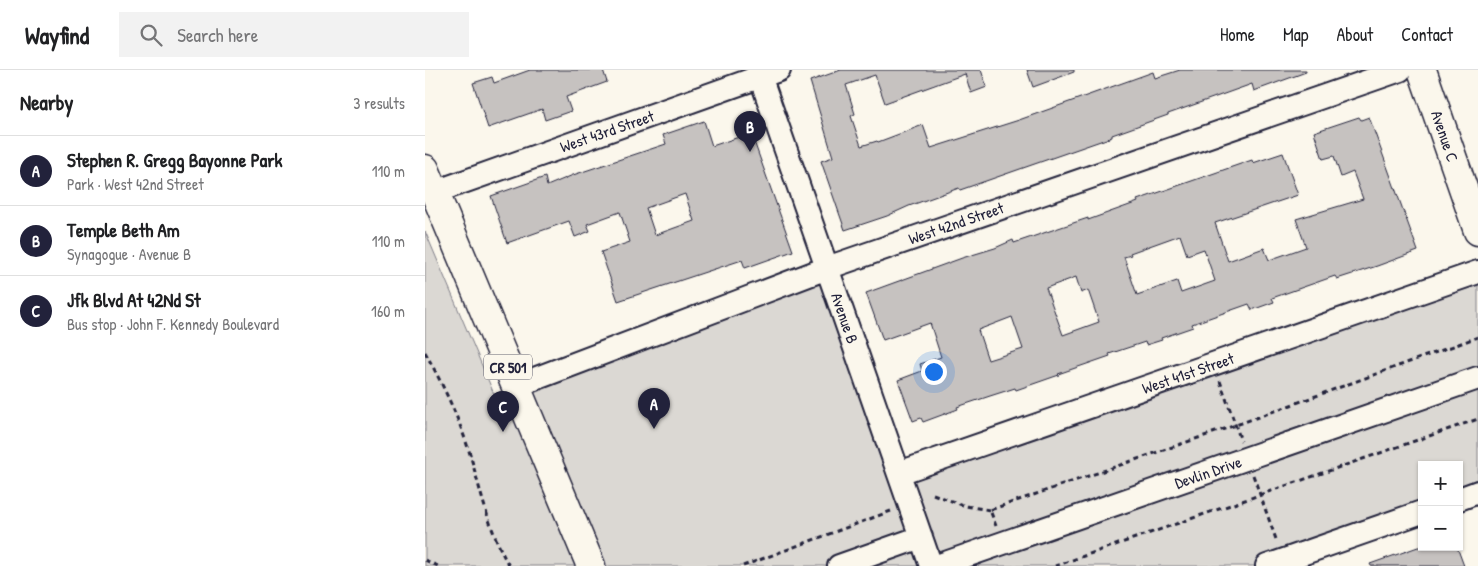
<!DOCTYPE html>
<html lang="en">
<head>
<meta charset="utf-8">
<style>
	:root { --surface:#fff; --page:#f2f2f2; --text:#202124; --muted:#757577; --line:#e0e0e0; --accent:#22223b }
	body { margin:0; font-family:"Patrick Hand",sans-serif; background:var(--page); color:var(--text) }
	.controls { position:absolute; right:15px; bottom:15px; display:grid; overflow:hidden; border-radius:0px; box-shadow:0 1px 4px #0004 }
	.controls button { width:45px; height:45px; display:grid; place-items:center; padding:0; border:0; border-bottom:1px solid var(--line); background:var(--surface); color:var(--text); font:25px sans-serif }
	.you { position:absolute; left:508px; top:301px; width:18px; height:18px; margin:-12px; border:4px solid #fff; border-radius:50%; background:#1a73e8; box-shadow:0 0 0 8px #1a73e833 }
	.badge { display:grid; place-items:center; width:32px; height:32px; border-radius:50%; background:var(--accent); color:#fff; font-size:16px; font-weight:700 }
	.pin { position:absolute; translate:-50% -41px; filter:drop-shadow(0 1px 2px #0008) }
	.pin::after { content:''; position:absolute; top:26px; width:18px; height:15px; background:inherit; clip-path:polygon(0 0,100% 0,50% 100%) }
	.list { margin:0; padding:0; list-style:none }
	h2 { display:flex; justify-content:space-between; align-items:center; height:65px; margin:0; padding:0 20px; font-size:21px }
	h2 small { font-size:16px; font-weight:400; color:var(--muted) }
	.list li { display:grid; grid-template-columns:32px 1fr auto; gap:15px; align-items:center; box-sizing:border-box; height:70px; padding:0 20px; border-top:1px solid var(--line) }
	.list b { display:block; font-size:19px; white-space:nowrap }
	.list p { margin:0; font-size:16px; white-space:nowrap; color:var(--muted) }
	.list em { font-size:16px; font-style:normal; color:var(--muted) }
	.icon { flex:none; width:28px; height:28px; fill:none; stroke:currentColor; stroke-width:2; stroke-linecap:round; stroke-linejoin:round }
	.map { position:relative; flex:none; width:1053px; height:496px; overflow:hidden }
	header { display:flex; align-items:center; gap:30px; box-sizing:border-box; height:70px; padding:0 25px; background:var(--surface); border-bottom:1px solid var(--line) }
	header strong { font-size:24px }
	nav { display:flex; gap:28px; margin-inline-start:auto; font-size:18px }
	.search { width:350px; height:45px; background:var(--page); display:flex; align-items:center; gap:12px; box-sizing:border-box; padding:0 18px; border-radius:0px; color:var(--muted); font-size:19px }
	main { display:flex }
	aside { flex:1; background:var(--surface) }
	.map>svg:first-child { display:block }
	.green { fill:#dbd8d3; stroke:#7e7d87 }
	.building { fill:#c6c2c0; stroke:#22223b; fill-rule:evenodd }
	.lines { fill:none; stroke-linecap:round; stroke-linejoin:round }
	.minor-casing { stroke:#22223b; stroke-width:26 }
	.major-casing { stroke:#22223b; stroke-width:31 }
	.path { stroke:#22223b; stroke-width:3; stroke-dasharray:5 4; stroke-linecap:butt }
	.minor { stroke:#fbf7ec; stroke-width:22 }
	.major { stroke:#fbf7ec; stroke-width:28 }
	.labels { text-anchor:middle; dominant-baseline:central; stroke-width:4; stroke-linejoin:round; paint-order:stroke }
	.shield { fill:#fbf7ec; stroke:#636270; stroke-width:1 }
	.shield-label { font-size:15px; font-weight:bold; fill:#22223b }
	.street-label { font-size:16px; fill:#22223b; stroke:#fbf7ec }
</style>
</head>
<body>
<header>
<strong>Wayfind</strong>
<div class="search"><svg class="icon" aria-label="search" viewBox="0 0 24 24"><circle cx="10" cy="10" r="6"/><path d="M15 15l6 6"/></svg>Search here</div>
<nav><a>Home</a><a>Map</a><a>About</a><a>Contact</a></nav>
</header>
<main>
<aside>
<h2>Nearby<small>3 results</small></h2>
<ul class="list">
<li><span class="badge">A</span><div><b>Stephen R. Gregg Bayonne Park</b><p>Park · West 42nd Street</p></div><em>110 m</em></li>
<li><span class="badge">B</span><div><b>Temple Beth Am</b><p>Synagogue · Avenue B</p></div><em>110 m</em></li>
<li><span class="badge">C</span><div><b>Jfk Blvd At 42Nd St</b><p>Bus stop · John F. Kennedy Boulevard</p></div><em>160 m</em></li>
</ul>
</aside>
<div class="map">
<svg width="1053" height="496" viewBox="0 0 1053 496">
	<rect width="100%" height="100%" fill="#fbf7ec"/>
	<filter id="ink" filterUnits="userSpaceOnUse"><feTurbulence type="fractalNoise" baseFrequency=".02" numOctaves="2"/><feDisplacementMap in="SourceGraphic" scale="10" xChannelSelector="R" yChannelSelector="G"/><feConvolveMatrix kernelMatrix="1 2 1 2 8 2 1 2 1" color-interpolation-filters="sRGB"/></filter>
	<g filter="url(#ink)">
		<path class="green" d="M0,161L69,324L405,205L473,402L1053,202V422L1034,429V395H997V442L842,496H0Z"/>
		<path class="building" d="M105,0H178L182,12L141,27L146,41L120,50L117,39L63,58L48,13L67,7L69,13Z
			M416,0H556L562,17L546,23L540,4L460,33L450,5L421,15L430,44L426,46L436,76L452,71L453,72L498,55L506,78L594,50L728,2L730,8L755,0H881V2L829,21L827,14L743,44V45L687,65V67L535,120L534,118L484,136L462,146L420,160L396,91L408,87L385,11Z
			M602,0H649V2L608,17Z
			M934,47L936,50L944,47L993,181L952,196L912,209L910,206L847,228L849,232L827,240L824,234L767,254L768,257L736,268L737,270L721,275L720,272L684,284L685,286L633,304L634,305L591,320L590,318L565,326L532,337L533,339L498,352L496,348L488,351L473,310L497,301L495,294L516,287L505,253L458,270L441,223L537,188L570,178L588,170L589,173L663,148V150L713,132L712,130L827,90L828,93L858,83L873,125L790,153L803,191L839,178L844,190L881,177L871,149L938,129L928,102L916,107L909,86L898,89L889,62ZM755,165L762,185L779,179L790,211L756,223L752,211L712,225L699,187L706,185L705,183ZM651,207L656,223L663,220L674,252L638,265L621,218ZM587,247L598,279L563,290L553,260Z
			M279,51L287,76L326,63L368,181L320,198L317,190L193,231L176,182L205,172L195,142L162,154L165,161L150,167L144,151L82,173L66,126L120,107L122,116L148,105L241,74L238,65ZM260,124L269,151L230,165L221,138Z
			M993,477H1032L1039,496H946L945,494Z"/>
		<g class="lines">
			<g class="minor-casing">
				<path id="minor" d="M333,0L506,496
					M10,122L354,0
					M91,316L402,198L975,0
					M474,403L1053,202
					M1034,429L1053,422
					M414,496L496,467
					M512,496L1053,308
					M842,496L997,442"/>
			</g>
			<g class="major-casing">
				<path id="major" d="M997,0L1053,161
					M0,99L166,496"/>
			</g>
			<path class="path" d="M0,282C18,315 34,348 45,384C56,423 64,460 84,496
				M795,311L816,371
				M828,405L852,472
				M508,424L540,436L565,440
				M571,456L565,440L811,355L1053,267
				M0,490L13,496
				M318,496L466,441
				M630,496L1053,349"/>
			<use href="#minor" class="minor"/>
			<use href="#major" class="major"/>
		</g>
	</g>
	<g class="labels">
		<rect class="shield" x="59" y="284.5" width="48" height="25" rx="4"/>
		<g class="shield-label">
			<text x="83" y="297">CR 501</text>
		</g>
		<g class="street-label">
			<text transform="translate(182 61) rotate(-19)">West 43rd Street</text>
			<text transform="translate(1020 66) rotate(71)">Avenue C</text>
			<text transform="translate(531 153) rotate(-19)">West 42nd Street</text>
			<text transform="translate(420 248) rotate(71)">Avenue B</text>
			<text transform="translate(763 303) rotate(-19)">West 41st Street</text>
			<text transform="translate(783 402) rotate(-19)">Devlin Drive</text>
		</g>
	</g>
</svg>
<div class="controls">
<button>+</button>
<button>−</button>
</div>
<div class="you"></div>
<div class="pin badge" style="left:229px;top:359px">A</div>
<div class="pin badge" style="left:325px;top:82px">B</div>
<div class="pin badge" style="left:78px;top:362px">C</div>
</div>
</main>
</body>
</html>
